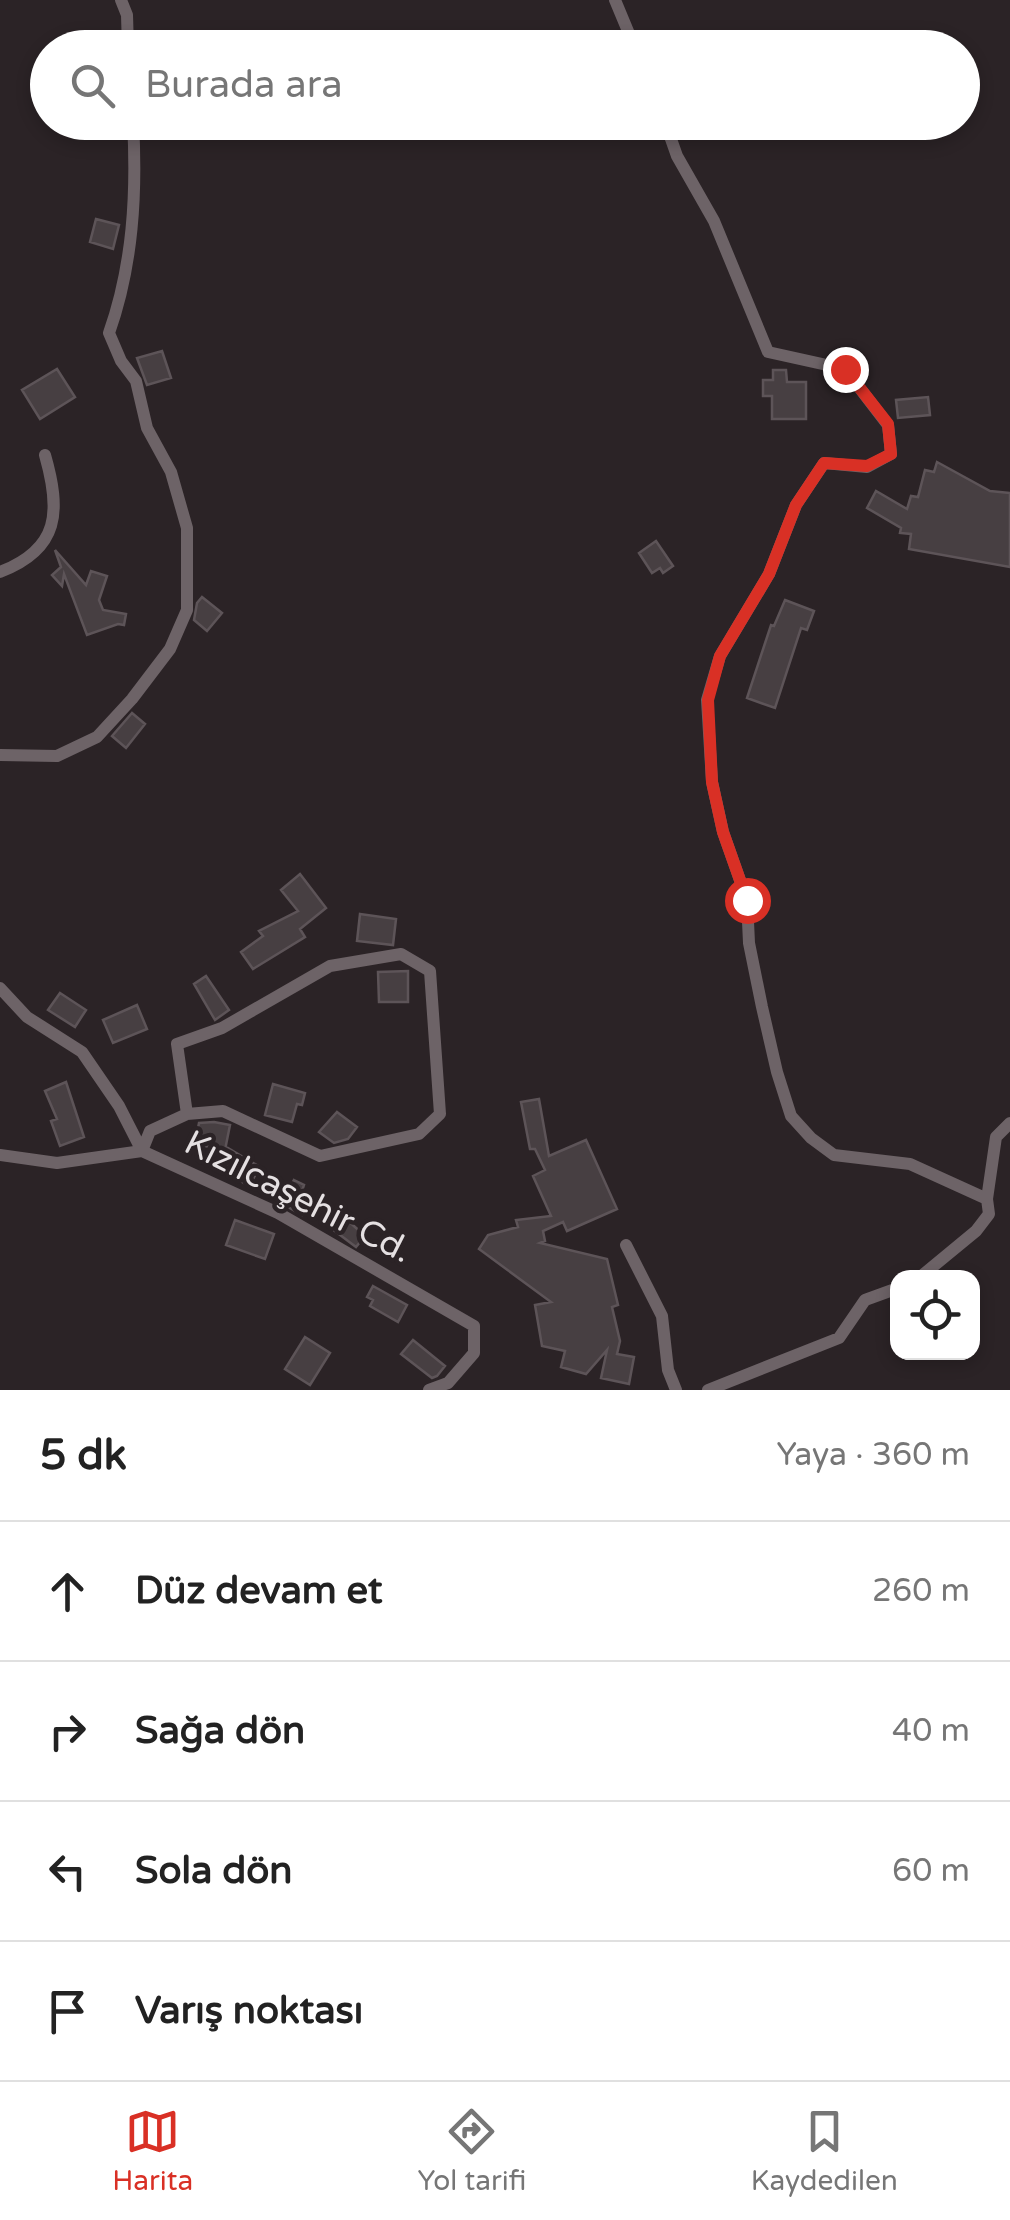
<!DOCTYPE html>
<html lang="tr">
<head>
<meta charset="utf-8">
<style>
	:root { --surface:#fff; --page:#f2f2f2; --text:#222; --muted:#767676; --line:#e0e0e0; --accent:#d93025 }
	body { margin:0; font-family:"Varela Round",sans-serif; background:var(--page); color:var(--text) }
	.controls { position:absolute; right:30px; bottom:30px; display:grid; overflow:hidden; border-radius:20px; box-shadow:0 5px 15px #0003 }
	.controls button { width:90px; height:90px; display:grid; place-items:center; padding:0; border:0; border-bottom:2px solid var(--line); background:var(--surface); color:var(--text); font:50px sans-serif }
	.stop { position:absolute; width:30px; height:30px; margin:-22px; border:8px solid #d93025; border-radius:50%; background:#fff }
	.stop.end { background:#d93025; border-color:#fff; box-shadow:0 2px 10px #0008 }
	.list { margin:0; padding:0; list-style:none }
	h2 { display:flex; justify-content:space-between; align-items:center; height:130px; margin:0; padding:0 40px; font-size:42px }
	h2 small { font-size:32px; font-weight:400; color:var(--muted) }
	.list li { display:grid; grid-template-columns:65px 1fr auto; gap:30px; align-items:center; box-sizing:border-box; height:140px; padding:0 40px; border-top:2px solid var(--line) }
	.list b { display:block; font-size:38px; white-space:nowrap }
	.list em { font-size:32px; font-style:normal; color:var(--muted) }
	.icon { flex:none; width:55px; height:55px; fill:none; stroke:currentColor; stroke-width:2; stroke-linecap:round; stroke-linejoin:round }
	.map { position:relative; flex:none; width:1010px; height:1390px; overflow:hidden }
	.search { position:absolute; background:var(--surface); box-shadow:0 5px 15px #0003; left:30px; right:30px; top:30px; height:110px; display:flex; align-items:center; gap:25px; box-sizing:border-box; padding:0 35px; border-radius:55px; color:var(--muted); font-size:38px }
	.sheet { height:690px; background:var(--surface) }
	nav { display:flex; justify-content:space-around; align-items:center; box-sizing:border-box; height:140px; border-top:2px solid var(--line); background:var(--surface); font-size:28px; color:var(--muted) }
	nav a { display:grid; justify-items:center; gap:5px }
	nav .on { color:var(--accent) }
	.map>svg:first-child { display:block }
	.building { fill:#473f42; stroke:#5d5458; stroke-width:2.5 }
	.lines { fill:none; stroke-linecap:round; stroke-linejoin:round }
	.minor { stroke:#6d6367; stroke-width:12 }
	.route { stroke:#d93025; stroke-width:12 }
	.labels { text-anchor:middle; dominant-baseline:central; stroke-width:9; stroke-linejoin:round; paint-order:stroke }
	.street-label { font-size:35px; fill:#e5e0e2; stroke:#2b2326 }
</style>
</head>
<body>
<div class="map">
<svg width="1010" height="1390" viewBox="0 0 1010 1390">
	<rect width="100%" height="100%" fill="#2b2326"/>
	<path class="building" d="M96,219L119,225L113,249L90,242Z
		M162,351L171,378L147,385L137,358Z
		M57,369L75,397L40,419L22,390Z
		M773,370H786L787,382H806V419H772V396H763V380H773Z
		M928,397L930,415L898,418L896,400Z
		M937,462L990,491L1010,493V567L909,549L911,534L900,533L901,528L867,508L876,491L907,509L911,496L918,497L925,470L934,472Z
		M656,541L673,566L663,573L660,568L652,573L639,553Z
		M55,550L86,585L91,571L107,576L99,600L103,610L126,614L124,625L118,624L87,635L64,574L62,586L52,575L61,567Z
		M202,597L222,613L207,631L194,620L197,603Z
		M785,600L814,611L807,630L801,628L775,708L747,698L771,625L774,626Z
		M132,713L145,724L126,748L112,736Z
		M300,874L326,908L300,929L305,937L253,969L241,952L263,936L259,931L298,911L281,890Z
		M360,914L396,919L393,945L357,941Z
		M408,971V1002H379L378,972Z
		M206,976L229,1010L215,1020L194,984Z
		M60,993L86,1010L75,1027L48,1010Z
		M137,1005L147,1029L113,1043L103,1020Z
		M66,1082L84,1137L60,1146L51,1121L57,1119L45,1091Z
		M273,1084L305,1093L302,1105L297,1104L292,1122L265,1115Z
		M539,1099L549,1156L586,1140L617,1209L567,1231L563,1222L543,1231L545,1241L540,1243L607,1259L618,1305L612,1307L620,1341L617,1354L634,1357L629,1384L601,1378L607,1350L586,1374L561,1367L565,1351L542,1346L535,1305L551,1302L479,1249L488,1235L518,1227L516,1220L551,1216L533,1176L545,1170L535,1149H530L521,1102Z
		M337,1112L357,1127L348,1139L334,1143L319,1132Z
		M214,1122L230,1125L225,1150L195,1144L199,1123Z
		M228,1148L260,1167L249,1186L217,1167Z
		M294,1180L304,1185L302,1191L310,1195L302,1215L281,1203Z
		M335,1209L365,1236L356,1247L323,1222Z
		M235,1220L274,1234L265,1259L226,1245Z
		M373,1286L407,1305L398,1322L370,1306L373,1300L367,1297Z
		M305,1337L330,1353L310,1385L285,1369Z
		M413,1340L445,1366L437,1376L432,1378L401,1354Z"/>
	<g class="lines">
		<path class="minor" d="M121,0L127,15L128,48
			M615,0L635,48
			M665,122L677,156L714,221L768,352L845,369L888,425L891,454L867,467L824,463L796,505L769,574L720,656L707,700L712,782L723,832L747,900L749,943L762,1007L777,1072L791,1116L811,1138L834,1155L910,1164L987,1199
			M0,572C60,549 61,511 45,455
			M0,755L57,756L97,737L132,699L170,649L187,610V528L171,472L147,428L136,381L121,361L109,333C133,265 137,194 133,122
			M0,988L27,1017L82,1052L119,1106L142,1151
			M142,1151L150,1131L187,1114L223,1111L320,1156L419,1134L440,1114L430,971L401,954L330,966L222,1028L177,1044L187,1114
			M0,1155L57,1163L142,1151L278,1213L474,1326V1353L448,1383L429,1390
			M626,1245L662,1316L668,1370L676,1390
			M919,1278L976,1231L989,1214L987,1199L996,1137L1010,1123
			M708,1390L839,1338L865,1300L898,1288"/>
	</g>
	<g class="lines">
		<path class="route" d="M747,900L723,832L712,782L708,700L720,656L769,574L796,505L824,463L867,466L891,454L888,424L845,369"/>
	</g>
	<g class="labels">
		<g class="street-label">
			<text transform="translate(298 1197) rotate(27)">Kızılcaşehir Cd.</text>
		</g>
	</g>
</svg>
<div class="controls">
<button><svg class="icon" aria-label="locate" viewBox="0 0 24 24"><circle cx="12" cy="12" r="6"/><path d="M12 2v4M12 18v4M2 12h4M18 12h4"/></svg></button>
</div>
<div class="stop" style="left:747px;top:900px"></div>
<div class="stop end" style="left:845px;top:369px"></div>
<div class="search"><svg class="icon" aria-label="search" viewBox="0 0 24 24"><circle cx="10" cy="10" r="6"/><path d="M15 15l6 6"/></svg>Burada ara</div>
</div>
<section class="sheet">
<h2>5 dk<small>Yaya · 360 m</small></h2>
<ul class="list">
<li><svg class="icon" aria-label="ahead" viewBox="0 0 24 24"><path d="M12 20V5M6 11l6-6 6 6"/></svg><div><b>Düz devam et</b></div><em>260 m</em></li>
<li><svg class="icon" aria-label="right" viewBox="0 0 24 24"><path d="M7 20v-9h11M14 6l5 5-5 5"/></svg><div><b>Sağa dön</b></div><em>40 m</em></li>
<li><svg class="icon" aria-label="left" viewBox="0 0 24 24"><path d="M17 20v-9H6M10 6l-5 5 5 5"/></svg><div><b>Sola dön</b></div><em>60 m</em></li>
<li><svg class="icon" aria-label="arrive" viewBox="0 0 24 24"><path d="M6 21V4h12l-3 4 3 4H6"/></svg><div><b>Varış noktası</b></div></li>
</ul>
</section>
<nav>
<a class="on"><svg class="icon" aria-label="map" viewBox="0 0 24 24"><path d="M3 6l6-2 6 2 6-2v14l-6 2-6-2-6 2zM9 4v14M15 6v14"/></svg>Harita</a>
<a><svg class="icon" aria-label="directions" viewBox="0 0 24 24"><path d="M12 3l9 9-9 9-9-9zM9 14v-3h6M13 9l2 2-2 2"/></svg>Yol tarifi</a>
<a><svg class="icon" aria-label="saved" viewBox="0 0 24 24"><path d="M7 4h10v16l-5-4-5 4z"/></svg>Kaydedilen</a>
</nav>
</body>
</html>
